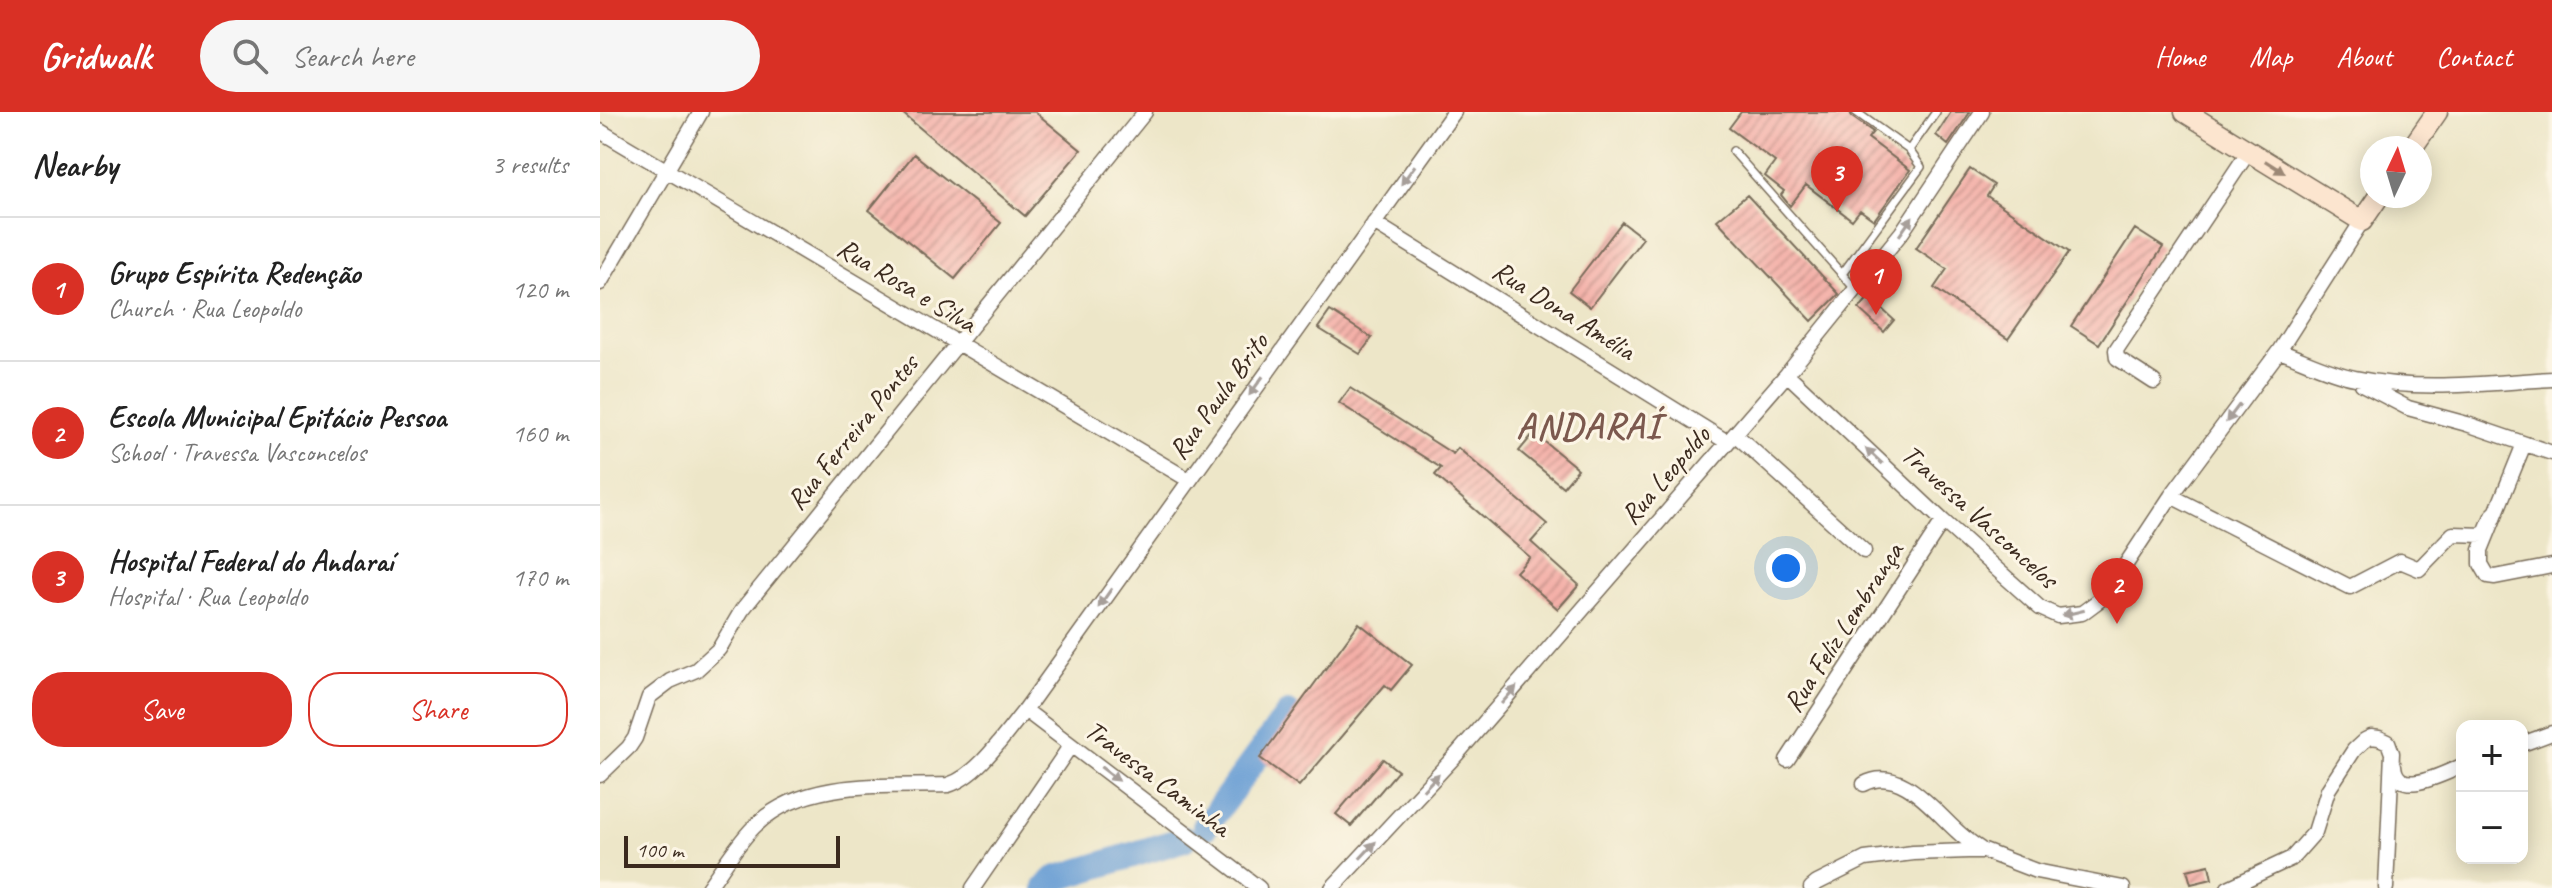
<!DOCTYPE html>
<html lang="en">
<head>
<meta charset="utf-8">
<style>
	:root { --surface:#fff; --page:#f6f6f6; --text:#222; --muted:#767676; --line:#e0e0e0; --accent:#d93025 }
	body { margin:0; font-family:Caveat,sans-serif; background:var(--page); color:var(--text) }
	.controls { position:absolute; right:24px; bottom:24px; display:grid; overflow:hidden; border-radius:16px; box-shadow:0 4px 20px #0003 }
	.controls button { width:72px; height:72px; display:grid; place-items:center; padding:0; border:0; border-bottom:2px solid var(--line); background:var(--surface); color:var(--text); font:40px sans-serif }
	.compass { position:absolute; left:1760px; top:24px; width:72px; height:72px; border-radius:50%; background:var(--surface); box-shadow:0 4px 20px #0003; rotate:4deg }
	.scale { position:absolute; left:24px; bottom:20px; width:216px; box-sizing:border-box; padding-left:8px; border:4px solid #3b2a1e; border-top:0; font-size:22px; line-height:28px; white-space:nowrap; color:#3b2a1e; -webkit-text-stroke:6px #fcf5e5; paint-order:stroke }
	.you { position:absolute; left:1186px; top:456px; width:28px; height:28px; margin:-20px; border:6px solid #fff; border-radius:50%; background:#1a73e8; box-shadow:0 0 0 12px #1a73e833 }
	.badge { display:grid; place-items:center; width:52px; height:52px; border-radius:50%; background:var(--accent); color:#fff; font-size:26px; font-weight:700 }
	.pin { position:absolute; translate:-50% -66px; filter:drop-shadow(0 2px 4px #0008) }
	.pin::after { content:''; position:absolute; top:42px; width:28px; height:24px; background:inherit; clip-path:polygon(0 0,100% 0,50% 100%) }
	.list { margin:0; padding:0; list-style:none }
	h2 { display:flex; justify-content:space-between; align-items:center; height:104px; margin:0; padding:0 32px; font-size:34px }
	h2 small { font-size:26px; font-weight:400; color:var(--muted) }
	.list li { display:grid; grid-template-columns:52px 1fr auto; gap:24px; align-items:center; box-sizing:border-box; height:144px; padding:0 32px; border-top:2px solid var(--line) }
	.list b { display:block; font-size:30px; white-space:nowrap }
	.list p { margin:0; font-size:26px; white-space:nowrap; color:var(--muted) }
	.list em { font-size:26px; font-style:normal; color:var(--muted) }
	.actions { display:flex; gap:16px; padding:24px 32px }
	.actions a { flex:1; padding:18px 0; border:2px solid var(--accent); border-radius:32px; text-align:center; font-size:28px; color:var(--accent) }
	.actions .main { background:var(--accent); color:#fff }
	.icon { flex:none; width:44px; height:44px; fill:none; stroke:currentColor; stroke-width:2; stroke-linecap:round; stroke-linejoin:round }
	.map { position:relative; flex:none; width:1952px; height:776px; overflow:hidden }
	header { display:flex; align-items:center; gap:48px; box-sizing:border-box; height:112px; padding:0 40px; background:var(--accent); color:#fff }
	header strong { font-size:38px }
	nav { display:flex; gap:44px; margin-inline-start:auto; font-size:28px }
	.search { width:560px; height:72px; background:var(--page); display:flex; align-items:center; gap:20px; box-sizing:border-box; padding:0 28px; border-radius:44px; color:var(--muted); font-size:30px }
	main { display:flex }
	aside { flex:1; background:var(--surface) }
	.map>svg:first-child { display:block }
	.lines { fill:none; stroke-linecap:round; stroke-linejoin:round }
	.river { stroke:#679dd4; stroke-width:26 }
	.building { fill:url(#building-hatch) }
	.lane-casing { stroke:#796c5a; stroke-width:10 }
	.street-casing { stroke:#796c5a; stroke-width:17 }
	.secondary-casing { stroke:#796c5a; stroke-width:23 }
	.lane { stroke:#fff; stroke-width:7 }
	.street { stroke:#fff; stroke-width:14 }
	.secondary { stroke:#fce5cf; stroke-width:20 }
	.oneway { fill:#9c8876 }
	.oneway2 { fill:#a79f9a }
	.labels { text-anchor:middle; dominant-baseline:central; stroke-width:6; stroke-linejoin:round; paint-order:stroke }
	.street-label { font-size:28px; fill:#3b2a1e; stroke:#fcf5e5 }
	.district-label { font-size:36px; font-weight:bold; letter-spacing:2px; fill:#7c594e; stroke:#fcf5e5 }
</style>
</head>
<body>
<header>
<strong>Gridwalk</strong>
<div class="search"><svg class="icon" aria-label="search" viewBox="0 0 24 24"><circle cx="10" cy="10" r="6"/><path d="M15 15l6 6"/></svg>Search here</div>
<nav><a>Home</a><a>Map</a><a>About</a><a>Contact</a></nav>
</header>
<main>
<aside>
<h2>Nearby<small>3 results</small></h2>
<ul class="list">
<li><span class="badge">1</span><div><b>Grupo Espírita Redenção</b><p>Church · Rua Leopoldo</p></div><em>120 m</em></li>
<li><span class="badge">2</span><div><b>Escola Municipal Epitácio Pessoa</b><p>School · Travessa Vasconcelos</p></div><em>160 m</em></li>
<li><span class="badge">3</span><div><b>Hospital Federal do Andaraí</b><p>Hospital · Rua Leopoldo</p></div><em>170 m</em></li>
</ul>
<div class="actions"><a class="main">Save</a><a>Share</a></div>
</aside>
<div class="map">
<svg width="1952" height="776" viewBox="0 0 1952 776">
	<defs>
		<pattern id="building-hatch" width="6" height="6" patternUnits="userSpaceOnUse" patternTransform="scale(2)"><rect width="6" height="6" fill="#f4afa7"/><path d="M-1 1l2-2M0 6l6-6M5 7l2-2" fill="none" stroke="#c78f87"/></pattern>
	</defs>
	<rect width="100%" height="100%" fill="#fcf5e5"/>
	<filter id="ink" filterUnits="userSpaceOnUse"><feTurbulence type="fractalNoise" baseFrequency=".0125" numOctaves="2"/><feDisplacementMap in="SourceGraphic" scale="16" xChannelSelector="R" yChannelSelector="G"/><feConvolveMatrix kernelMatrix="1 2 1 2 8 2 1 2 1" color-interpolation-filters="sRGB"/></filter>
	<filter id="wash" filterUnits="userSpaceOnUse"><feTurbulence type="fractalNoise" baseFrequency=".006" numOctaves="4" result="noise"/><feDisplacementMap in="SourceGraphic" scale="32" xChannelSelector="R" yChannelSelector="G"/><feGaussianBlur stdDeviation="1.8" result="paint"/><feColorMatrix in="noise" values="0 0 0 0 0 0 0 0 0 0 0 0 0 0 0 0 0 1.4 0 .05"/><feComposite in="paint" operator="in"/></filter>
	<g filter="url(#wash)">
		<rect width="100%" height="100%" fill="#ede6c8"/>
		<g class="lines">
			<path class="river" d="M605,715L688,602
				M446,776L455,767L584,727"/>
		</g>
		<g id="blocks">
			<path class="building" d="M301,0H435L481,38L425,104Z
				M1141,0H1250L1252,5L1273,20L1268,26L1310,58L1274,108L1260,98L1252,108L1206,73L1190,94L1181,83L1184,79L1165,64L1175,50L1129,16Z
				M1351,0H1370L1348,33L1336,23Z
				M314,42L401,111L355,167L269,98Z
				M1370,57L1394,73L1387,84L1469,140L1408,227L1334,176L1347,157L1316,136Z
				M1147,83L1239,182L1212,209L1117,108Z
				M1022,110L1043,126L990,195L969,179Z
				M1535,117L1563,135L1499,232L1471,214Z
				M1269,185L1294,208L1284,220L1259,197Z
				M730,199L772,226L760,242L718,216Z
				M750,276L853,342L858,336L947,412L931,430L979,473L958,497L916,460L930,445L835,363L841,356L739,291Z
				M934,321L978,357L963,375L919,339Z
				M759,511L812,553L791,578L785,573L699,674L660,646Z
				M783,647L798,659L751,714L736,702Z
				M1609,753L1612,767L1591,772L1587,758Z"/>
		</g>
	</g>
	<g filter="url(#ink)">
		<use href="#blocks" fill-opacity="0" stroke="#796c5a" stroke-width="2"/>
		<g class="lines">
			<g class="lane-casing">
				<path id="lane" d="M1309,38L1336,0
					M1133,39L1256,178
					M1242,162L1321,55L1309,38L1256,0"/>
			</g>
			<g class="street-casing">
				<path id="street" d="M0,19L589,368
					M774,111L1127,330
					M0,171L101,0
					M1679,239C1704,248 1729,261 1755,266C1820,280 1886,271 1952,267
					M1187,262L1343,409L1440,496L1458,504L1482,501L1505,484L1571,384L1679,239L1762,109
					M1554,270L1517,246L1516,238L1649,39
					M1762,272L1808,296L1867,312L1952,341
					M1136,323L1264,439
					M1924,332L1881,438V452L1888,464L1895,465L1952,454
					M1571,384L1750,475L1800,449L1819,457L1853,422L1884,423L1892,404L1896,400
					M425,598L659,776
					M1922,632L1952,621
					M1187,648L1343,409
					M1794,653C1796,688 1844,661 1862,654
					M0,663L29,635L35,626L49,585L70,569L96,558L119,537L142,498L545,0
					M1264,672C1300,652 1334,699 1358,720C1365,727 1375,733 1383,739
					M108,776C122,757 140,727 157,712C206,666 286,675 348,673C378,664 405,622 425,598L854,0
					M373,776L471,633
					M732,776L857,642L1187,262L1302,120L1382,0
					M1211,776L1217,771L1265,747L1313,741L1368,739H1384L1436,759L1523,776
					M1628,776L1692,746L1715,720L1728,678L1754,638L1765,628L1771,625L1779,626L1788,630L1792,641L1786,776"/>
			</g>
			<g class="secondary-casing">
				<path id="secondary" d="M1585,0L1762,109L1779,84
					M1812,36L1837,0"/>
			</g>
			<use href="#lane" class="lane"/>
			<use href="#street" class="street"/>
			<use href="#secondary" class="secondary"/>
		</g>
		<defs><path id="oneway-solid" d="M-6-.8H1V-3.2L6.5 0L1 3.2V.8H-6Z" transform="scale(2)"/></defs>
		<use class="oneway" href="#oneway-solid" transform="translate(1675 55) rotate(32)"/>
		<g class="oneway2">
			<use href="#oneway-solid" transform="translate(808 63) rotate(126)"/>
			<use href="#oneway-solid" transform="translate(1306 114) rotate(-55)"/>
			<use href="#oneway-solid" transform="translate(656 274) rotate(126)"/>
			<use href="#oneway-solid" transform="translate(1633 301) rotate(127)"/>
			<use href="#oneway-solid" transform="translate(1274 344) rotate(-137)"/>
			<use href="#oneway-solid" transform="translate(505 486) rotate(125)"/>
			<use href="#oneway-solid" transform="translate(1473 501) rotate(167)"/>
			<use href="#oneway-solid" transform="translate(909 583) rotate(-49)"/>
			<use href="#oneway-solid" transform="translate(510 662) rotate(37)"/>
			<use href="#oneway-solid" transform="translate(831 670) rotate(-47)"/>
			<use href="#oneway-solid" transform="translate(768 738) rotate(-47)"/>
		</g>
	</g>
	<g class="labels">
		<g class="street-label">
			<text transform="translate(307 173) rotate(31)">Rua Rosa e Silva</text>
			<text transform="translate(964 198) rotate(32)">Rua Dona Amélia</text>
			<text transform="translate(618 284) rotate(-54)">Rua Paula Brito</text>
			<text transform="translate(252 320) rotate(-51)">Rua Ferreira Pontes</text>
			<text transform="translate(1065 363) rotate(-49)">Rua Leopoldo</text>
			<text transform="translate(1380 404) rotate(42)">Travessa Vasconcelos</text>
			<text transform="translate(1243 515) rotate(-57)">Rua Feliz Lembrança</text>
			<text transform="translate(558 666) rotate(37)">Travessa Caminha</text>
		</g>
		<g class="district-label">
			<text x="989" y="314">ANDARAÍ</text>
		</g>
	</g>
</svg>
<div class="controls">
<button>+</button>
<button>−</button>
</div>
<svg class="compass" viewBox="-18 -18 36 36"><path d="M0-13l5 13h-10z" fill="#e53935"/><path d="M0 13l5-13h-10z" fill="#767676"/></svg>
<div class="scale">100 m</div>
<div class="you"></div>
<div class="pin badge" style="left:1276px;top:203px">1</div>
<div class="pin badge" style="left:1517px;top:512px">2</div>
<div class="pin badge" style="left:1237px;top:100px">3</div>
</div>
</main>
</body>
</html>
